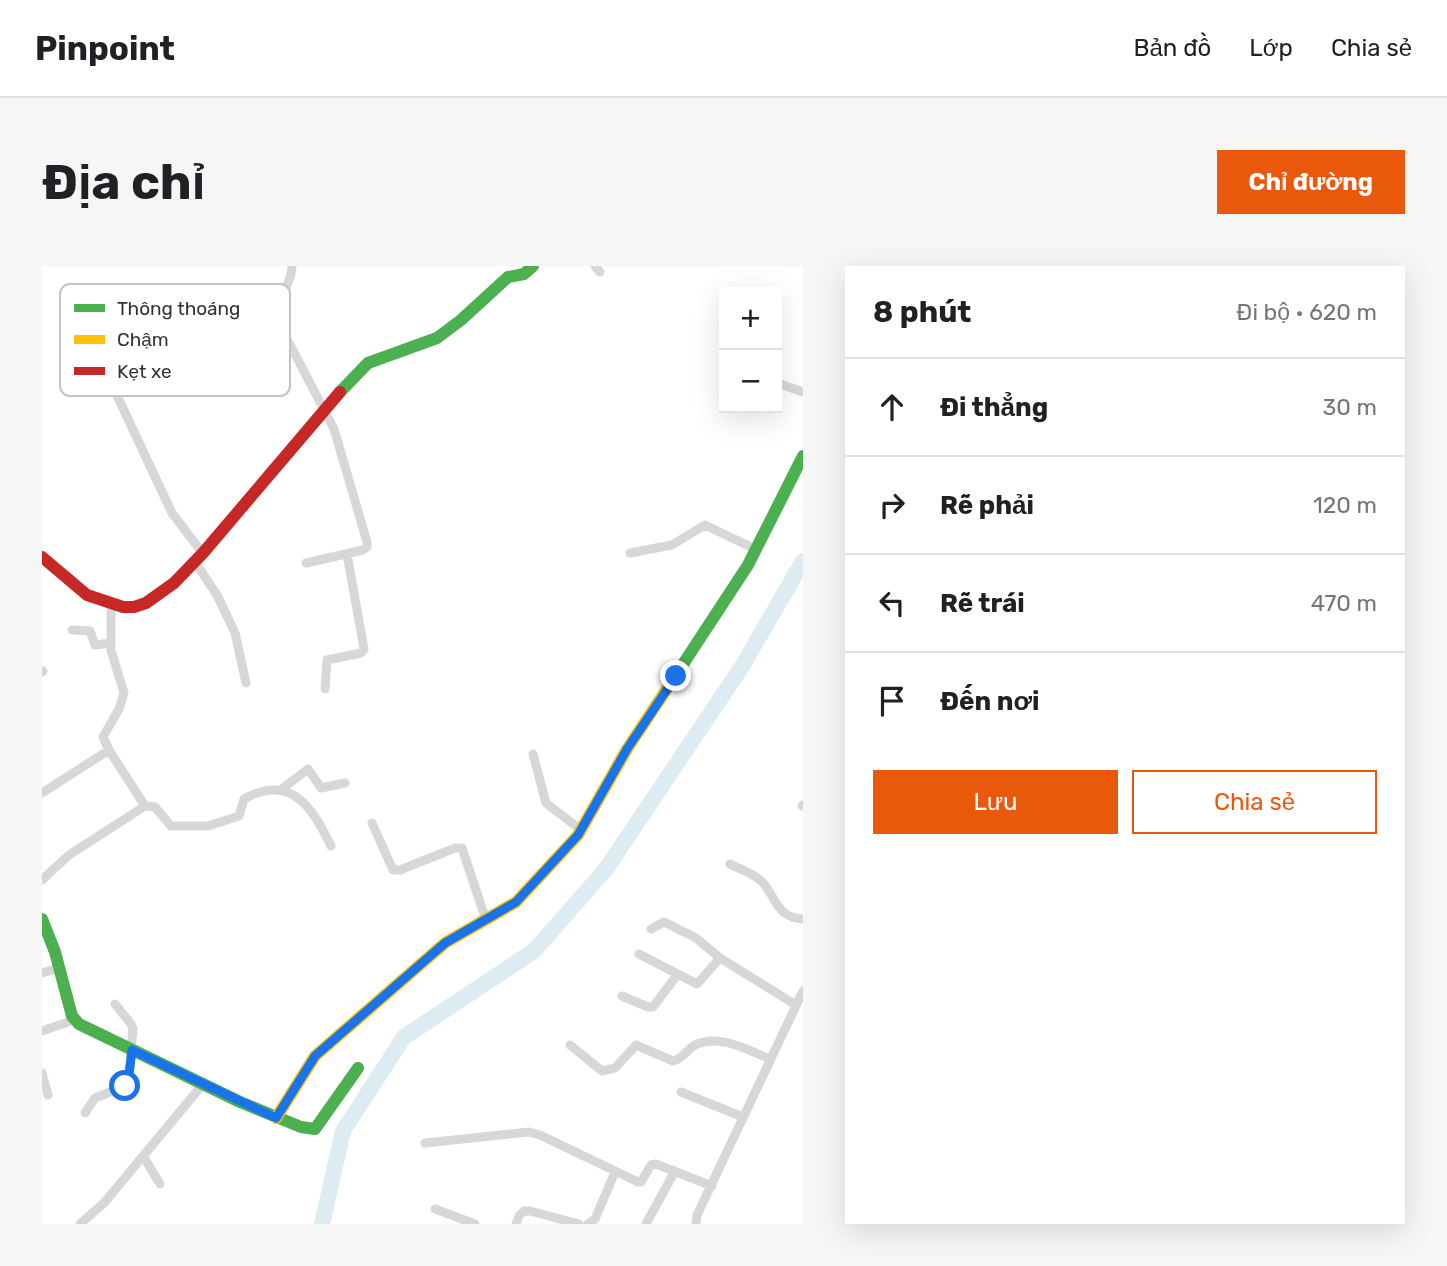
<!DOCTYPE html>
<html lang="vi">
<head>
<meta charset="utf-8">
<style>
	:root { --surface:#fff; --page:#f6f6f6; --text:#202124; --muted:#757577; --line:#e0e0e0; --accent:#ea580c }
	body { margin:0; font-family:Rubik,sans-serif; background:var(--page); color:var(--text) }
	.controls { position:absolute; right:21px; top:21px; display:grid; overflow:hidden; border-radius:0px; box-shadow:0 7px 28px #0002 }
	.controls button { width:63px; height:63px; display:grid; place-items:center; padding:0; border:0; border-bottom:2px solid var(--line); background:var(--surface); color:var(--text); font:35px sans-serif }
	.stop { position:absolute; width:21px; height:21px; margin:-16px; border:5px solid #1a73e8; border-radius:50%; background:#fff }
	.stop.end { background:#1a73e8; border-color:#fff; box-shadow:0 2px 7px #0008 }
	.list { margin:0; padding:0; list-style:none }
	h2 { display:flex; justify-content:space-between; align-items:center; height:91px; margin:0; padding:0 28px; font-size:30px }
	h2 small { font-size:23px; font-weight:400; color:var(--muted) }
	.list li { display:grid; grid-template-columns:46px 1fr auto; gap:21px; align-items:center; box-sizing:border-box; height:98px; padding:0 28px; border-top:2px solid var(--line) }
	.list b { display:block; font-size:26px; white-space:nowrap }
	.list em { font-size:23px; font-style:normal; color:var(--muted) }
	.actions { display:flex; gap:14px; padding:21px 28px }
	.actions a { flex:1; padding:16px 0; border:2px solid var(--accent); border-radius:0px; text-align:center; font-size:24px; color:var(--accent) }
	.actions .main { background:var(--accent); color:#fff }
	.icon { flex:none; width:38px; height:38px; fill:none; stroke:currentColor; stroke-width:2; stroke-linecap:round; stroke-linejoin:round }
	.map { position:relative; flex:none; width:761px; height:958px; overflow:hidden; border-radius:0px }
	header { display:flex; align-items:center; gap:42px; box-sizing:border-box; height:98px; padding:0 35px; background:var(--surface); border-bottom:2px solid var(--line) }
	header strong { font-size:33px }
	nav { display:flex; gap:38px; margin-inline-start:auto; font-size:24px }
	.intro { display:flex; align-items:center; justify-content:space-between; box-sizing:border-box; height:168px; padding:0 42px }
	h1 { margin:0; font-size:49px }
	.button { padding:18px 32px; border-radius:0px; background:var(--accent); color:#fff; font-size:24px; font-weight:700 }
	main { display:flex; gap:42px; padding:0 42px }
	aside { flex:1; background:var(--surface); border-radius:0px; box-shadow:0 7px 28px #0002 }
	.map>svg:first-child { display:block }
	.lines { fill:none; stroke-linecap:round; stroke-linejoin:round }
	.river { stroke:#ddebf3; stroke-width:16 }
	.street { stroke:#d7d7d7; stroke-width:9 }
	.fast { stroke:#4caf50; stroke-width:12 }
	.slow { stroke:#ffc107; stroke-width:12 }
	.jam { stroke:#c62828; stroke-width:12 }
	.route { stroke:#1a73e8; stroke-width:9 }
	.key { fill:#fff; stroke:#c2c2c2; stroke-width:2 }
	.key-label { font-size:19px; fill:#333 }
</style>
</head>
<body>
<header>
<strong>Pinpoint</strong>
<nav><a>Bản đồ</a><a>Lớp</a><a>Chia sẻ</a></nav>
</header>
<div class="intro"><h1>Địa chỉ</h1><a class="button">Chỉ đường</a></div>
<main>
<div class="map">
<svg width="761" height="958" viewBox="0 0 761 958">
	<rect width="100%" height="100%" fill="#fff"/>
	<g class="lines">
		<path class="river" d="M280,958L301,865L362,771L492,685L564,603L701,399L761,295"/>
		<path class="street" d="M250,0C250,9 247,14 244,22C239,37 239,54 243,69L292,163L325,276V281L321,284L264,297
			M553,0L558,6
			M181,36L244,23
			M113,80L67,99L64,106L130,247L159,285
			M735,117L761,126
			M588,287L630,279L663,259L713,283
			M153,296L175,329L193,367L204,417
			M69,338V384L82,427L77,443L61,471L67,484L103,540
			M30,364L48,365L53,379L69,377
			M0,406L1,405
			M283,423L285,394L319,387L322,383L305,288
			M491,488L504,537L539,564
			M240,523L266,503L279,522L303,517
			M0,527L67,484
			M760,540L761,539
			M330,557L351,604H358L413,582H420L444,654
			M688,598C699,604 714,608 722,618C735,634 735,651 761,653
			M0,614L27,589L103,540L113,541L129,560H166L197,550L202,533C249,507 270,541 289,580
			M609,663L622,656L654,672L678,692
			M597,688L655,718L678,692L754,739
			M0,707L17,702
			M580,730L606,741H611L635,709
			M0,765L32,754
			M528,779L560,805L573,802L594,779L631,795C641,793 644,784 653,779C677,767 706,784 728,793
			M0,807L6,829
			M639,826L701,851
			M43,847L53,832L83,820L86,817L91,763L89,758L73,738
			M383,877L487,866L498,869L596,916H599L609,899L614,898L670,920
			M101,890L118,918
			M393,943L433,958
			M38,958L62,937L161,818
			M474,958L477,950L482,945H488L537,958
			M546,958L553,953L573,906
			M604,958L633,905
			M654,958L655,949L761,725"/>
		<path class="fast" d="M298,126L326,97L395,72L419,54L466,11L482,8L491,0
			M630,415L706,299L761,190
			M0,653L13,686L30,750L37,758L198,836L259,861L273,863L316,802"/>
		<path class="slow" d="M234,852L273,790L403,677L474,636L536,569L585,483L630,415"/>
		<path class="jam" d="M0,291L45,329L81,341H92L104,337L132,317L161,287L298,126"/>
	</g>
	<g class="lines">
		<path class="route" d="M83,820L86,817L90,784L234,852L273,790L403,677L474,636L536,569L585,483L634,410"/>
	</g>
	<rect x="18" y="18" width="230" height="112" rx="10" class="key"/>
	<rect x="32" y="38" width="31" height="8" fill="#4caf50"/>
	<rect x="32" y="69" width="31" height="9" fill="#ffc107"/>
	<rect x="32" y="101" width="31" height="8" fill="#c62828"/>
	<g class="key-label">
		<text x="75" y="49">Thông thoáng</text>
		<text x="75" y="80">Chậm</text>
		<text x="75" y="112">Kẹt xe</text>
	</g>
</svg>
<div class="controls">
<button>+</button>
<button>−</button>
</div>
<div class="stop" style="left:83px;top:820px"></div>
<div class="stop end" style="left:634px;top:410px"></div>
</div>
<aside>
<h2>8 phút<small>Đi bộ · 620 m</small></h2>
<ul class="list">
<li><svg class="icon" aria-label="ahead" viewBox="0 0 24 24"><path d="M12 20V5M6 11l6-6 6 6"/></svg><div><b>Đi thẳng</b></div><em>30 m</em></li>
<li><svg class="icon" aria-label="right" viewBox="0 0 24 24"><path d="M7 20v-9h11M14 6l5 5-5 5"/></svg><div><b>Rẽ phải</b></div><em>120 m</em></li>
<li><svg class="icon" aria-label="left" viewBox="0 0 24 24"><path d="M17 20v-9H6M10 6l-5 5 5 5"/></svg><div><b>Rẽ trái</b></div><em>470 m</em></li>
<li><svg class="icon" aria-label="arrive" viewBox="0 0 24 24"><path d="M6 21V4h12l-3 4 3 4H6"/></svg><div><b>Đến nơi</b></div></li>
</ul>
<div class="actions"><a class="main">Lưu</a><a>Chia sẻ</a></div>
</aside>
</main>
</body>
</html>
